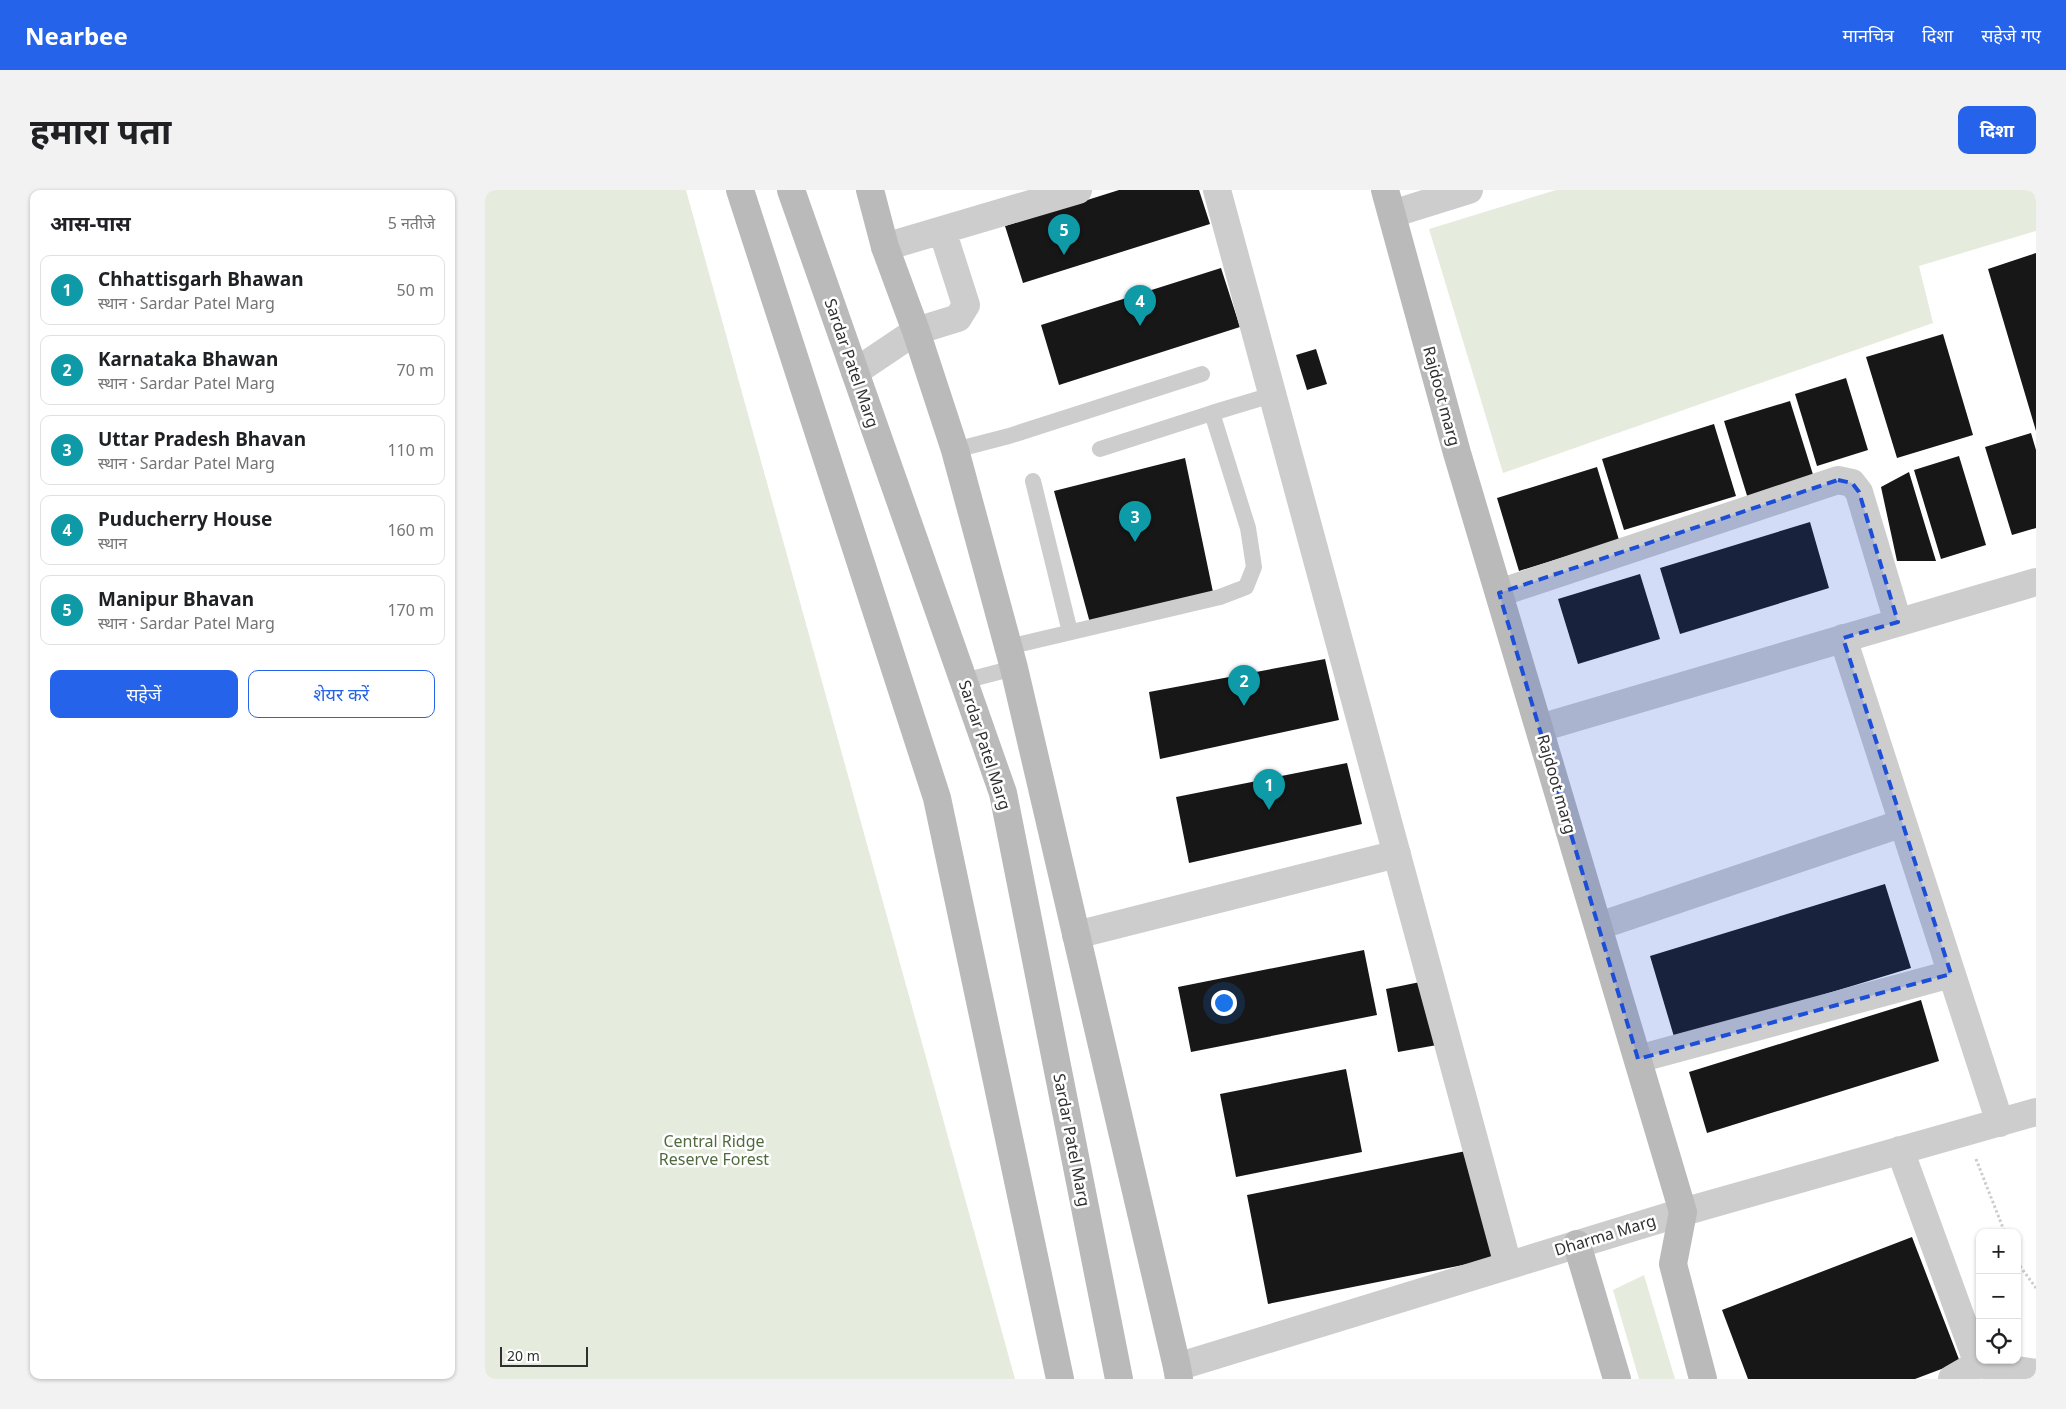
<!DOCTYPE html>
<html lang="hi">
<head>
<meta charset="utf-8">
<style>
	:root { --surface:#fff; --page:#f2f2f2; --text:#202124; --muted:#757577; --line:#e0e0e0; --accent:#2563eb }
	body { margin:0; font-family:"Noto Sans","Noto Sans Devanagari",sans-serif; background:var(--page); color:var(--text) }
	.controls { position:absolute; right:15px; bottom:15px; display:grid; overflow:hidden; border-radius:10px; box-shadow:0 1px 4px #0004 }
	.controls button { width:45px; height:45px; display:grid; place-items:center; padding:0; border:0; border-bottom:1px solid var(--line); background:var(--surface); color:var(--text); font:25px sans-serif }
	.scale { position:absolute; left:15px; bottom:12px; width:88px; box-sizing:border-box; padding-left:5px; border:2px solid #303030; border-top:0; font-size:14px; line-height:18px; white-space:nowrap; color:#303030; -webkit-text-stroke:4px #fff; paint-order:stroke }
	.you { position:absolute; left:738px; top:812px; width:18px; height:18px; margin:-12px; border:4px solid #fff; border-radius:50%; background:#1a73e8; box-shadow:0 0 0 8px #1a73e833 }
	.badge { display:grid; place-items:center; width:32px; height:32px; border-radius:50%; background:var(--accent); color:#fff; font-size:16px; font-weight:700 }
	.pin { position:absolute; translate:-50% -41px; filter:drop-shadow(0 1px 2px #0008) }
	.pin::after { content:''; position:absolute; top:26px; width:18px; height:15px; background:inherit; clip-path:polygon(0 0,100% 0,50% 100%) }
	.list { margin:0; padding:0; list-style:none }
	h2 { display:flex; justify-content:space-between; align-items:center; height:65px; margin:0; padding:0 20px; font-size:21px }
	h2 small { font-size:16px; font-weight:400; color:var(--muted) }
	.list li { display:grid; grid-template-columns:32px 1fr auto; gap:15px; align-items:center; box-sizing:border-box; height:70px; margin:0 10px 10px; padding:0 10px; border:1px solid var(--line); border-radius:10px }
	.list b { display:block; font-size:19px; white-space:nowrap }
	.list p { margin:0; font-size:16px; white-space:nowrap; color:var(--muted) }
	.list em { font-size:16px; font-style:normal; color:var(--muted) }
	.actions { display:flex; gap:10px; padding:15px 20px }
	.actions a { flex:1; padding:11px 0; border:1px solid var(--accent); border-radius:10px; text-align:center; font-size:18px; color:var(--accent) }
	.actions .main { background:var(--accent); color:#fff }
	.icon { flex:none; width:28px; height:28px; fill:none; stroke:currentColor; stroke-width:2; stroke-linecap:round; stroke-linejoin:round }
	.map { position:relative; flex:none; width:1551px; height:1189px; overflow:hidden; border-radius:10px }
	header { display:flex; align-items:center; gap:30px; box-sizing:border-box; height:70px; padding:0 25px; background:var(--accent); color:#fff }
	header strong { font-size:24px }
	nav { display:flex; gap:28px; margin-inline-start:auto; font-size:18px }
	.intro { display:flex; align-items:center; justify-content:space-between; box-sizing:border-box; height:120px; padding:0 30px }
	h1 { margin:0; font-size:35px }
	.button { padding:12px 22px; border-radius:10px; background:var(--accent); color:#fff; font-size:18px; font-weight:700 }
	main { display:flex; gap:30px; padding:0 30px }
	aside { flex:1; background:var(--surface); border-radius:10px; box-shadow:0 1px 4px #0004 }
	.map>svg:first-child { display:block }
	.green { fill:#e5ecde }
	.building { fill:#171717 }
	.lines { fill:none; stroke-linecap:round; stroke-linejoin:round }
	.path { stroke:#cdcdcd; stroke-width:3; stroke-dasharray:2.5 2.5; stroke-linecap:butt }
	.lane { stroke:#cdcdcd; stroke-width:16 }
	.street { stroke:#cdcdcd; stroke-width:28 }
	.secondary { stroke:#bababa; stroke-width:28 }
	.marked { fill:#1d4ed8; fill-opacity:0.2; stroke:#1d4ed8; stroke-width:4; stroke-dasharray:10 6; stroke-linejoin:round }
	.labels { text-anchor:middle; dominant-baseline:central; stroke-width:5; stroke-linejoin:round; paint-order:stroke }
	.street-label { font-size:16px; fill:#303030; stroke:#fff }
	.park-label { font-size:16px; fill:#506a3e; stroke:#fff }
</style>
</head>
<body>
<header>
<strong>Nearbee</strong>
<nav><a>मानचित्र</a><a>दिशा</a><a>सहेजे गए</a></nav>
</header>
<div class="intro"><h1>हमारा पता</h1><a class="button">दिशा</a></div>
<main>
<aside>
<h2>आस-पास<small>5 नतीजे</small></h2>
<ul class="list">
<li><span class="badge" style="background:#0f9aa8">1</span><div><b>Chhattisgarh Bhawan</b><p>स्थान · Sardar Patel Marg</p></div><em>50 m</em></li>
<li><span class="badge" style="background:#0f9aa8">2</span><div><b>Karnataka Bhawan</b><p>स्थान · Sardar Patel Marg</p></div><em>70 m</em></li>
<li><span class="badge" style="background:#0f9aa8">3</span><div><b>Uttar Pradesh Bhavan</b><p>स्थान · Sardar Patel Marg</p></div><em>110 m</em></li>
<li><span class="badge" style="background:#0f9aa8">4</span><div><b>Puducherry House</b><p>स्थान</p></div><em>160 m</em></li>
<li><span class="badge" style="background:#0f9aa8">5</span><div><b>Manipur Bhavan</b><p>स्थान · Sardar Patel Marg</p></div><em>170 m</em></li>
</ul>
<div class="actions"><a class="main">सहेजें</a><a>शेयर करें</a></div>
</aside>
<div class="map">
<svg width="1551" height="1189" viewBox="0 0 1551 1189">
	<rect width="100%" height="100%" fill="#fff"/>
	<path class="green" d="M0,0H201L530,1189H0Z
		M1071,0H1551V41L1434,76L1448,133L1018,283L944,39Z
		M1159,1085L1190,1189H1154L1128,1100Z"/>
	<path class="building" d="M634,0H714L725,34L538,93L520,36Z
		M1551,63V241L1503,79Z
		M736,78L755,137L574,195L556,135Z
		M1458,144L1488,245L1412,268L1381,167Z
		M831,159L842,194L822,200L811,165Z
		M1361,188L1383,260L1332,276L1310,204Z
		M1305,211L1330,291L1264,312L1239,231Z
		M1229,234L1251,306L1139,340L1117,269Z
		M1546,243L1551,260V338L1527,345L1500,257Z
		M1474,266L1501,355L1456,369L1429,280Z
		M700,268L728,402L605,433L569,301Z
		M1112,277L1134,350L1034,381L1012,308Z
		M1424,282L1443,345L1451,371H1412L1396,297Z
		M1325,332L1344,398L1195,444L1175,378Z
		M1155,384L1175,449L1093,474L1073,409Z
		M840,469L854,530L675,569L664,502Z
		M862,573L877,634L704,673L691,607Z
		M1400,694L1426,778L1190,850L1165,766Z
		M879,760L892,825L706,862L693,797Z
		M940,791L952,855L913,862L901,799Z
		M1436,810L1454,871L1222,943L1204,882Z
		M861,879L877,962L751,987L735,904Z
		M986,960L1008,1069L783,1114L762,1005Z
		M1427,1047L1475,1172L1430,1189H1263L1237,1120Z"/>
	<g class="lines">
		<path class="path" d="M1491,969L1520,1043
			M1532,1072L1551,1098"/>
		<path class="lane" d="M727,223L787,205
			M470,260L524,246L717,184
			M548,291L585,442
			M523,457L735,407L761,397L769,377L763,338L727,223L615,259
			M479,491L529,478"/>
		<path class="street" d="M732,0L1023,1075
			M907,24L984,0
			M400,57L593,0
			M370,182L431,141L473,128L481,115L457,40
			M1014,403L1353,290L1367,293L1374,302L1413,432
			M1358,448L1515,933
			M1055,538L1551,392
			M1114,736L1418,633
			M591,745L912,664
			M1153,869L1466,784
			M1415,960L1493,1174L1551,1183
			M692,1177L1198,1022L1551,922
			M1467,1189L1493,1174"/>
		<path class="secondary" d="M255,0L452,608L575,1189
			M306,0L518,603L634,1189
			M385,0L400,57L431,141L470,260L529,478L692,1177L694,1189
			M900,0L972,263L1198,1022L1188,1074L1218,1189
			M1092,1054L1132,1189"/>
	</g>
	<path class="marked" d="M1353,290L1367,293L1374,302L1413,432L1358,448L1466,784L1153,869L1014,403Z"/>
	<g class="labels">
		<g class="street-label">
			<text transform="translate(367 173) rotate(71)">Sardar Patel Marg</text>
			<text transform="translate(957 206) rotate(75)">Rajdoot marg</text>
			<text transform="translate(500 555) rotate(72)">Sardar Patel Marg</text>
			<text transform="translate(1072 594) rotate(74)">Rajdoot marg</text>
			<text transform="translate(587 950) rotate(79)">Sardar Patel Marg</text>
			<text transform="translate(1120 1045) rotate(-17)">Dharma Marg</text>
		</g>
		<g class="park-label">
			<text x="229" y="951">Central Ridge<tspan x="229" dy="18">Reserve Forest</tspan></text>
		</g>
	</g>
</svg>
<div class="controls">
<button>+</button>
<button>−</button>
<button><svg class="icon" aria-label="locate" viewBox="0 0 24 24"><circle cx="12" cy="12" r="6"/><path d="M12 2v4M12 18v4M2 12h4M18 12h4"/></svg></button>
</div>
<div class="scale">20 m</div>
<div class="you"></div>
<div class="pin badge" style="left:784px;top:620px;background:#0f9aa8">1</div>
<div class="pin badge" style="left:759px;top:516px;background:#0f9aa8">2</div>
<div class="pin badge" style="left:650px;top:352px;background:#0f9aa8">3</div>
<div class="pin badge" style="left:655px;top:136px;background:#0f9aa8">4</div>
<div class="pin badge" style="left:579px;top:65px;background:#0f9aa8">5</div>
</div>
</main>
</body>
</html>
